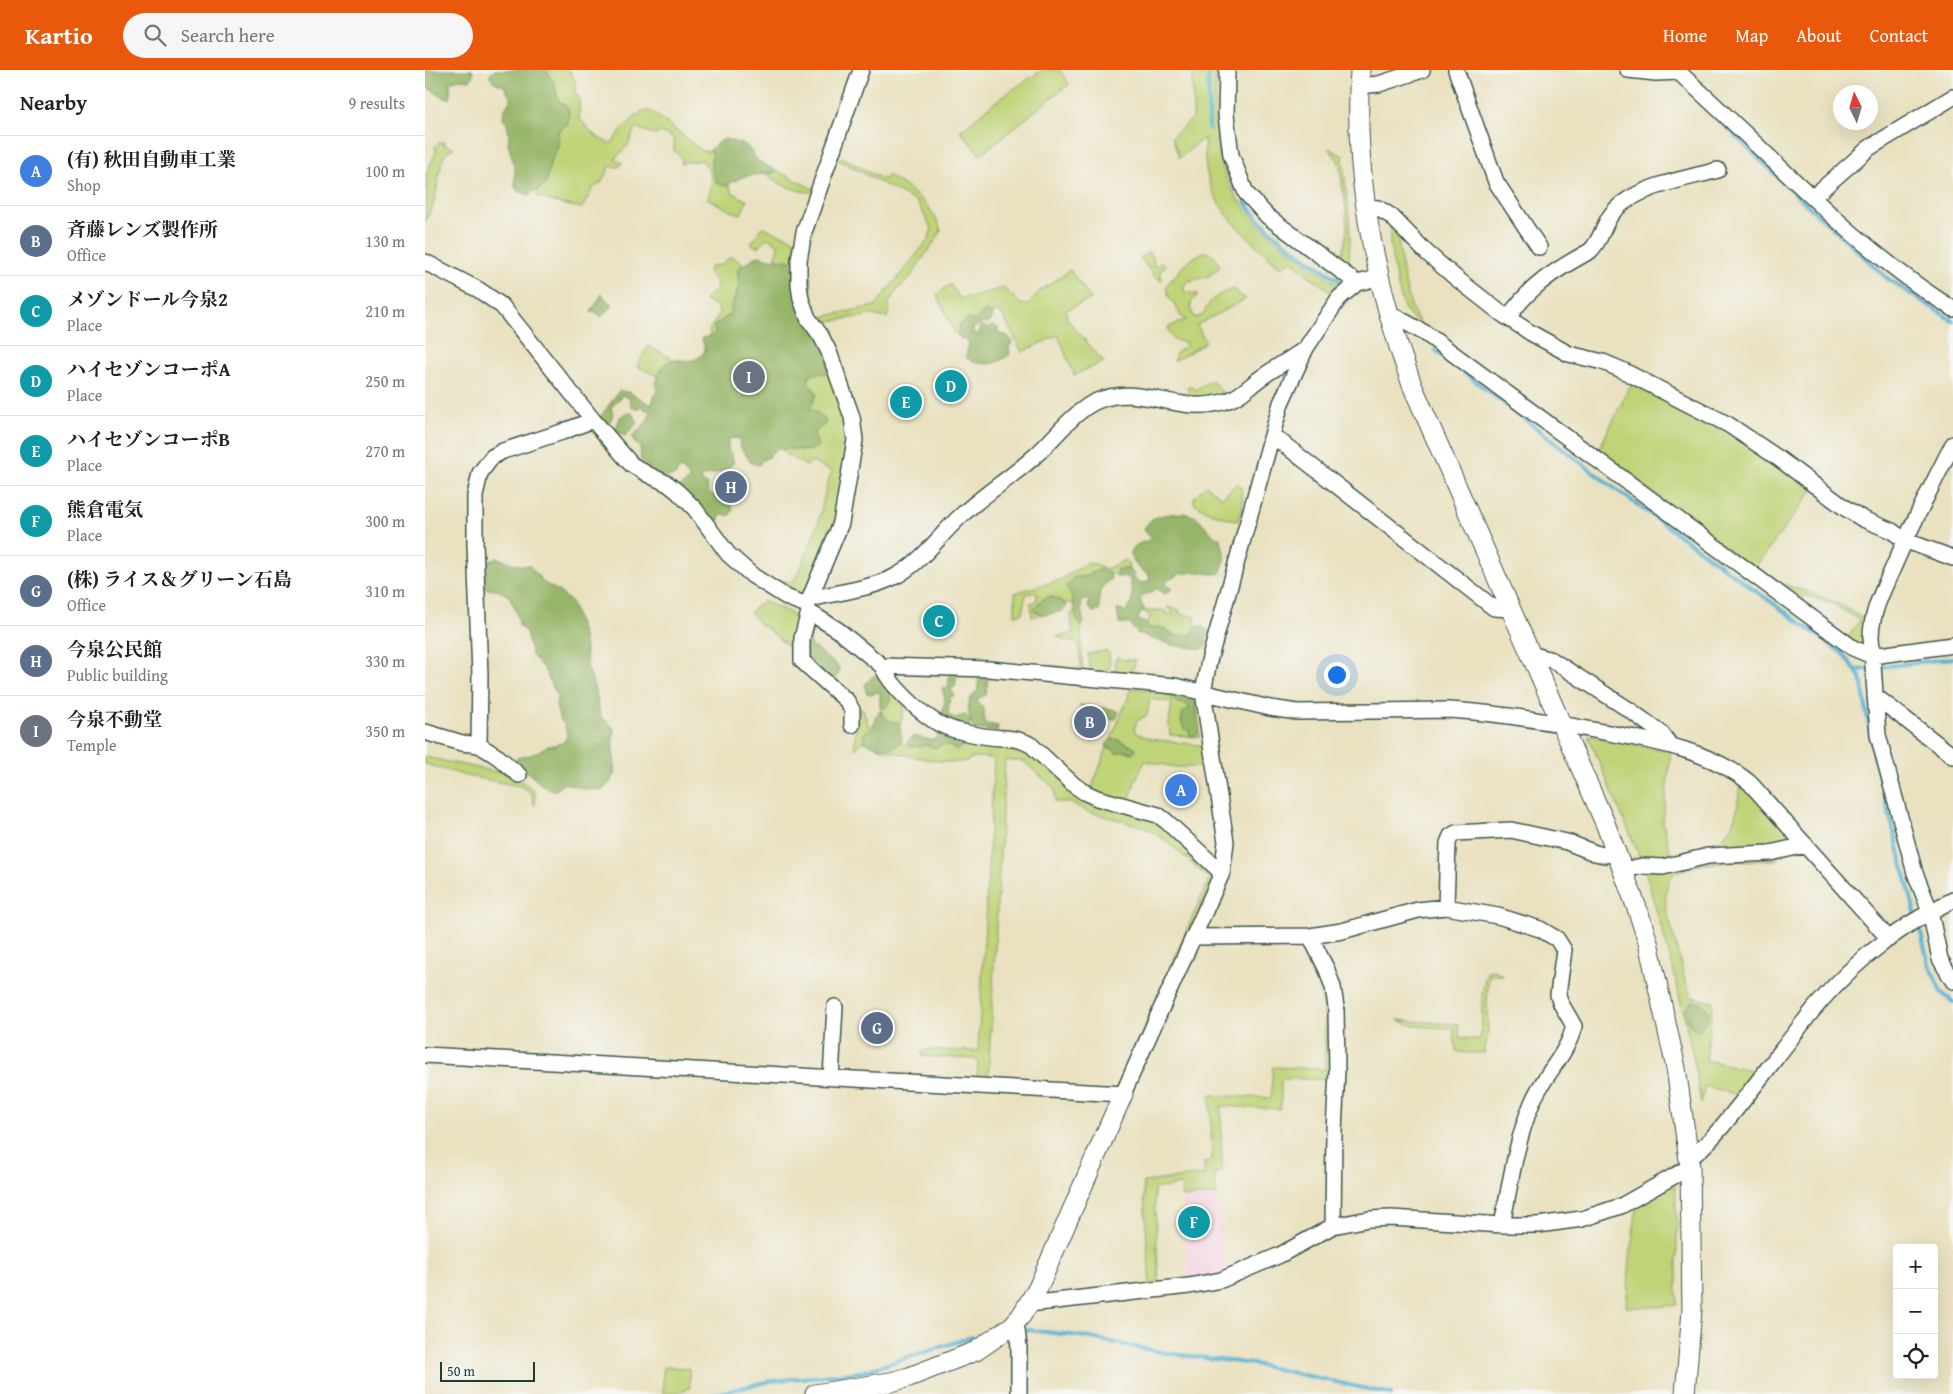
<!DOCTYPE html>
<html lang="en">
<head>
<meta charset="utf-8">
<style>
	:root { --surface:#fff; --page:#f6f6f6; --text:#222; --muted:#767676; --line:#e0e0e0; --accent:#ea580c }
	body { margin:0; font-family:"Gentium Book Plus","Noto Serif JP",serif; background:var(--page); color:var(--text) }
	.controls { position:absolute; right:15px; bottom:15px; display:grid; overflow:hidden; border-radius:5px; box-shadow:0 5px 20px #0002 }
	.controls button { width:45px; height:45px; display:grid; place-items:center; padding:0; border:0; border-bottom:1px solid var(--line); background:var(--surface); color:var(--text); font:25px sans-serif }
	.compass { position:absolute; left:1408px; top:15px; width:45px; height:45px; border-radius:50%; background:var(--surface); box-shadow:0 5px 20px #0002; rotate:355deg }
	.scale { position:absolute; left:15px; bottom:12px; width:95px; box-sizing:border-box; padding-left:5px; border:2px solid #1f3d34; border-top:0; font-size:14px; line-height:18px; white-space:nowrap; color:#1f3d34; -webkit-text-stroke:4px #f6f6f2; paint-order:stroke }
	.you { position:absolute; left:911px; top:604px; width:18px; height:18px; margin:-12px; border:4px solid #fff; border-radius:50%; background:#1a73e8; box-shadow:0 0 0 8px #1a73e833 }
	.badge { display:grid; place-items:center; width:32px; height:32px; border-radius:50%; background:var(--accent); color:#fff; font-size:16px; font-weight:700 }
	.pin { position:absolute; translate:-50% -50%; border:2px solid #fff; box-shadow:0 1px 5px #0006 }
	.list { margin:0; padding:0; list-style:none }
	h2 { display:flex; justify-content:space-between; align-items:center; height:65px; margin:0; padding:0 20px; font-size:21px }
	h2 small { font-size:16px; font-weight:400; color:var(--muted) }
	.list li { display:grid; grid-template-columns:32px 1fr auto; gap:15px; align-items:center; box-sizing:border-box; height:70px; padding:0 20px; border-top:1px solid var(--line) }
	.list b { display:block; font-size:19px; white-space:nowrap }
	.list p { margin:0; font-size:16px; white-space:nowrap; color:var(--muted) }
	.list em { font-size:16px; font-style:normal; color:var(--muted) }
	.icon { flex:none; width:28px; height:28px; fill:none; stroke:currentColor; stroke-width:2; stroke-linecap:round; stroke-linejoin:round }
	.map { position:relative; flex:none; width:1528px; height:1324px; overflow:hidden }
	header { display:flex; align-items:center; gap:30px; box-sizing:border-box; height:70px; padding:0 25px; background:var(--accent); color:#fff }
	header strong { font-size:24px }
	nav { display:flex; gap:28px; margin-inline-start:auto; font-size:18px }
	.search { width:350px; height:45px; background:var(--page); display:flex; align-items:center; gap:12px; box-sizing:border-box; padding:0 18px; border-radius:28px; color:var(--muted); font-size:19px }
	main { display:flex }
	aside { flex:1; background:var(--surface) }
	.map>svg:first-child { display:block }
	.built { fill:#f4cfde }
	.green { fill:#bfd377; stroke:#6f8856 }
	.forest { fill:#97b568; stroke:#5b794e }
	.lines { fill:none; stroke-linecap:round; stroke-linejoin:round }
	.stream { stroke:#56b2d4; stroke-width:4 }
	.minor-casing { stroke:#3d5649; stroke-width:18 }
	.tertiary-casing { stroke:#3d5649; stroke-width:21 }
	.minor { stroke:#fff; stroke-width:15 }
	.tertiary { stroke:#fff; stroke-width:19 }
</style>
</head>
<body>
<header>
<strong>Kartio</strong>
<div class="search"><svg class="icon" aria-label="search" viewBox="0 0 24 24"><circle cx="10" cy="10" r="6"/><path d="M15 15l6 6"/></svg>Search here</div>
<nav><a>Home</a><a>Map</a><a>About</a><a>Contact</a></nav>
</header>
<main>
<aside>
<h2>Nearby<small>9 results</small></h2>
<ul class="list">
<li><span class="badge" style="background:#3f7fe0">A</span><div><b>(有) 秋田自動車工業</b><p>Shop</p></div><em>100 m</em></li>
<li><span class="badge" style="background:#5c6f8a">B</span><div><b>斉藤レンズ製作所</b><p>Office</p></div><em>130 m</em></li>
<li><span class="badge" style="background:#0f9aa8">C</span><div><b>メゾンドール今泉2</b><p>Place</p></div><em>210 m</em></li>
<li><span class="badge" style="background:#0f9aa8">D</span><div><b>ハイセゾンコーポA</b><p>Place</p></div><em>250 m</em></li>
<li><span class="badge" style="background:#0f9aa8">E</span><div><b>ハイセゾンコーポB</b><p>Place</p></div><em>270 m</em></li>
<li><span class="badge" style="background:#0f9aa8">F</span><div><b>熊倉電気</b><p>Place</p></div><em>300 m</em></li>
<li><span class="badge" style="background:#5c6f8a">G</span><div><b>(株) ライス＆グリーン石島</b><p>Office</p></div><em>310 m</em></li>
<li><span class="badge" style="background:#5c6f8a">H</span><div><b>今泉公民館</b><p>Public building</p></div><em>330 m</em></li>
<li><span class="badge" style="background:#6b7280">I</span><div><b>今泉不動堂</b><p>Temple</p></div><em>350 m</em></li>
</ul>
</aside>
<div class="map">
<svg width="1528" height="1324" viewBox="0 0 1528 1324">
	<rect width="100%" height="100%" fill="#f6f6f2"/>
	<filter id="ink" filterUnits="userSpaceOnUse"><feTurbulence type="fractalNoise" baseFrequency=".02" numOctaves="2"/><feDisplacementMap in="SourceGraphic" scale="10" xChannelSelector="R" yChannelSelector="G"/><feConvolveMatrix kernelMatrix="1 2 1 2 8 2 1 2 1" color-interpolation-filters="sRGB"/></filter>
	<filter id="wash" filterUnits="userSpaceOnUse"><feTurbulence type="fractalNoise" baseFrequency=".0096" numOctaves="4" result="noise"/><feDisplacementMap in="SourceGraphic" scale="20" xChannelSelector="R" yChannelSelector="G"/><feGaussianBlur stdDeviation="1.12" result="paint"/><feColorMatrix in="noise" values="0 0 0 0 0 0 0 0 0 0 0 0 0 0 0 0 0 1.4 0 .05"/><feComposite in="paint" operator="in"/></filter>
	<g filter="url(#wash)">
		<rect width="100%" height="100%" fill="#e9e1bf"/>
		<path class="built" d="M791,1125L802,1201L763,1211L758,1127Z"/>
		<path class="green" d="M122,0H144L150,11V22L154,29V48C163,58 172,71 187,73L198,58L217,41H226L276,80L283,82L285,80L288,84L285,91L291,112L296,115L305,116L307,122L322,131L316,144L306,141L283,129C283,125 285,122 286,117C289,107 283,98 277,90L256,93L257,89L249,80V71L245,66L235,62L231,65L212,58L209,60L203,75L190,89L197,93L194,97L185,96L176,113L168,118L157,138L136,134L112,126V121L121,114L125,93L133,77V61L140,35L133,30L132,22Z
			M617,0H635L644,14L555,85L535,61L575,28Z
			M768,0H791C791,32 788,68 798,99C817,154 871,184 915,216L910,225L883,205L866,190L856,198C829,173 792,145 783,107C779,95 780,81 779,68L754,88L747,67L768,48Z
			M19,72L18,75L29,78L22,82L19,86C11,108 14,132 0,151L2,128L1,105L12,80L9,78L14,73Z
			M904,78L918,86C920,124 930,161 922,199L915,193L922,161L921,140L914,92Z
			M417,87L459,110L462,105C485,119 507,134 516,160L514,165L491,198L487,206L473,219L463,235L464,238L462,248L446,245L394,253L391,248L450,236L503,170L507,159L492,132L412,89Z
			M352,101L391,120L389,122C373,123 354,115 343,105Z
			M966,154L972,158C974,181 981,235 995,253C991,250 985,247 982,243C975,234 960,164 966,154Z
			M339,157L351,163L364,167L371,172L368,193L364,190L350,188L353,176L349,171L342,168L333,177L326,174L336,158Z
			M724,182L729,188L728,195L731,196L738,192L740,194V197L735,200L737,211L729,206L716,189V187Z
			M778,182C789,183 791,188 795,197L782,207L763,211L758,217L760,222L773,224C772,227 769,228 768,230C764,234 767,244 770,248C779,246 779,241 784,234C790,226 799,222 808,219L821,229L772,255L780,271L777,275L749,291L751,283L761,275L760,272C750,271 744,268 743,257L761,250L757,248L748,232L744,228L741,216L763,191Z
			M307,187L318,194L312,199L314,215L304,245L289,256L290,262L285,267C282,256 292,252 295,242L292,241L293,237L279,230L292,217L291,211L285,205L283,200L287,196L296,195L302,189Z
			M645,200L666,229L641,240L642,249L679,292L649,305L633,265L597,282L577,244L570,241L567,244L563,242L558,243L550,251L543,249L534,255L533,264L530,263L512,225L524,215H526L535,229L579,218L596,234L603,235L615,221Z
			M223,276L250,290L236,301L234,307L212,296Z
			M404,298L427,357L415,449L380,530L350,515L355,511H369C378,493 386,475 392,456C398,438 399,419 407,402L385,391L382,396L361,384L356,379L386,381L389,368V363L400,348L384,338L392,324L383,312L385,304H394Z
			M1208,310L1305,360L1388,420L1329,499L1173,381Z
			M785,311H788L800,326L767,330L762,318L766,316L770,320Z
			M812,413L816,416L818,438L813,451L785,443L769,433V427L781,415L797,428Z
			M700,490L703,492L704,499H692L691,505L675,499L667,505L655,507L645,521L649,535L645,533H640L631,528L614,532L609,541L617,544L607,547L606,533L611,531L612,525L611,522L601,524L597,544L590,545V523L634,510L663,493L671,494L681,499Z
			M1357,514C1388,523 1417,532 1442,552L1439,574L1436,576L1422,569L1435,550L1407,534L1380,525L1374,535L1353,519Z
			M339,531L366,543L372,552L371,557L375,564L370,582L339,556H336L325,542Z
			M742,537L755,540L754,544L771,547L769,554L772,556L766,565L750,566L740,558H723L722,554L725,546L718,541L719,539L721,541L740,540L741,544H748V542Z
			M649,541L655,556H657L656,562L658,602L629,599L627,596L648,599L655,598L656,596L653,574L639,570L632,566L648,564L646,545Z
			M680,581L684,583C685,589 686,600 682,605L665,603L663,584Z
			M693,586L698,590H711L708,599L705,603L708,606H691L690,591Z
			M707,618L771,626L775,667L745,665L744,653L747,632L725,629L722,645L712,651L709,659L711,663L726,669L774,675C782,680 781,688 782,697H750L720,691L711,709L703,733L665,722L682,678L708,683L711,678L693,670L686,669Z
			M466,622L480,635L475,656L473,652H468L458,647L455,636L460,638Z
			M434,639H438L445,659L438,664L439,672L437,671L430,679V668Z
			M518,662L529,666V670L534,675L541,677L549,674L591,672L647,717L734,751L792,803L695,1012L785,807L780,805L742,771L719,757L661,741L647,733L630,732V719L598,691L580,690L563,1011L552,1010L553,992L550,989L497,986V982L501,980L553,981L569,690L567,688C561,688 554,686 548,688C545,688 543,691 541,691C524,696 466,683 449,676C458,678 468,679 476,673L486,677L502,675L506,677L519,670Z
			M1163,666L1246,681L1238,752L1247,790H1216Z
			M0,687L72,702L74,693L107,719L110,724V736L106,723L95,716L42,706L0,694Z
			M1315,711L1370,769L1365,775L1285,779C1312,757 1312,744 1315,711Z
			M1354,788L1349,790C1329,791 1256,791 1246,807C1241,813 1240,829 1241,837L1261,914L1267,927L1288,932L1281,990L1335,1002L1316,1026L1280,1016L1276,1034L1269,990L1248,898L1220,801L1270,793Z
			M873,871H883L905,919L907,1009H856V1039L796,1036L797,1101L790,1103L791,1125L758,1127L756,1115L729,1119L734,1216L725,1217L718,1112L779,1105V1092L787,1091L785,1025L846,1028L848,997L900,999V953L897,926Z
			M1069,900L1078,905H1064L1062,933L1063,965L1059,983H1041L1031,981L1028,958C1010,957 989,959 973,950L1031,954L1033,955L1035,968L1055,969C1058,956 1056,945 1057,933C1057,922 1059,911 1062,901Z
			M1250,1112L1252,1153V1235L1232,1237H1201L1206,1179L1212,1134L1226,1128Z
			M242,1297L264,1298L265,1317L249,1324H238V1298Z"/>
		<path class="forest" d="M0,0H48V5L45,10L33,9L25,13L26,27L23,29C13,27 9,19 0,17Z
			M70,0H122L125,7L129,11L133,30L140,35L144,40L143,54L133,61V77L125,93L121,114L104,125L93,121L90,117V98L83,74L84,66L82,54L78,49L79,41L86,29L79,16L69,12L64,5Z
			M300,69L321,75L333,91L352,101C342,105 333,104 322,106C308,108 295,128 288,103C286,96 285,91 288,84L285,80L292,73Z
			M336,186C352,194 381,185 386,210C387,219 383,228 385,237C394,244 392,256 406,266L409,280L401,303L385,304L383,312L392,324L385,338L400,348L401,353L389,363L393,377C380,383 378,379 366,378C359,377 352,380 346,383L344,387L336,391L334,395L326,393L315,376L314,368L303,369V380L306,384L309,393L296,402L276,407L275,410L282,415L283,421L287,425C302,426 302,424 308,440L305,445H295L294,450L286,453L254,418L265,409L257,398L253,400L251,405L238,408L216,391L215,377L209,372L207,367C213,357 227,354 224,340L219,339L217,336L211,339L206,337L204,328L197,325L186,338L188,345L183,355L179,356L174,349L194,321L203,322L225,334L226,336L232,319L230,312C234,306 236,298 240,294C253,283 269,300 280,280L277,268L286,266L290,262L289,256L304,245L314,215L312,199L330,187Z
			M177,224L182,231L188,235L176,247L174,244L166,242Z
			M558,242H563L567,244L568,248L563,253H557L548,258V262L551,264H555V256L557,255L562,258C566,257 567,254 573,258V263L583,266L587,272L584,277L585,284C572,295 555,298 541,287L544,272L535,268L533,264L534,255L543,249L550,251Z
			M201,343H207L212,353L200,366L190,361L195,347Z
			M759,443L772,447L790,467L795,468C800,480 801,492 795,503C787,505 782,503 774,502C770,501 759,504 753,504L748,508L744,509L740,514L741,516L747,517L746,520L740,524L731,518L727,523C722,523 717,524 715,530L719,539L714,546L713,550L722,554L723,558L729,559L734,556L750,566L766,565L772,556H776L784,561L782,565L781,577L777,579L746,575L717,565L712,563L705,554L694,553L692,540L697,539L700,542C711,534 707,519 704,508L699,506L693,507L691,505L692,499H704L708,503L710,509L716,513L722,512L725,508L723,504C714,500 709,493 705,483C710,473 717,473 727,469L719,460C724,444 745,444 759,443Z
			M72,488L97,496L104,495L119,513L135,522L147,533L158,566L163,598L172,627L175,646L189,658C189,665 187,672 188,679C190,699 194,704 178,720L159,719L139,713L132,720C116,721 107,701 92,696V688L106,685L123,676L138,673L142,666L140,655L135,650L131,636L132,626L119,599L107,585L101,562L95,557L90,538L84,526L75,521L58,518L53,497Z
			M675,499L684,502L686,509C670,521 676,524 674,541L668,542L663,536L664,532L662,529L657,531L656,541L659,553L655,556C648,544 650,527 641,517L649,507H660Z
			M626,526L641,534L638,541L620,545L609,541V537L618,529Z
			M387,557L389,560L385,570L386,578H391C399,589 410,591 415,599L413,605L407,611L385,594L380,578Z
			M525,600L564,601L561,625L552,629V631L559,639V652L562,654L573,656L572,662L549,659C544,649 541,638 546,627H549V623H552L554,606L532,604L530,617L526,618L529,626H525L523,645L530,648L540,645L545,651V654L542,658L517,649L520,629L517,618H523Z
			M456,605L459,612L458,615L460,617L462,616C467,624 467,631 460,638L455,636V622L444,624L441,622L440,615L448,606Z
			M739,620H756L766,632H770L775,658C774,663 771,666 766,667L763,660L759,659L756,651L758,642L764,639L763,635L751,632L747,628L740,624Z
			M654,635L687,639L694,642L691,649H684C675,642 662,644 654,635Z
			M455,641L458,647L468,652H473C476,658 475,663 477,668L476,673L467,678L449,676L439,672C437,659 439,663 447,657L450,647Z
			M511,660L518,662L519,669L534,672L536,678L532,680L519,674L509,678L502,675L489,677L482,674V672L488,666L506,670L513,669Z
			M686,669L693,670L711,678L710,682L700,681L691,683L685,677L682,678L681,674Z
			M1268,931L1277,933L1284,941L1282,950L1273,962L1264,954L1260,941L1265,932Z"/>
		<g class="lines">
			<path class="stream" d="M783,0L784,59
				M1292,48L1378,131L1463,209L1528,251
				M801,92L805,106L812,120
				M820,132C843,166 882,188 915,211
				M1010,280L1181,412L1418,584L1436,608L1449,686L1491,846
				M1457,597L1528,588
				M1430,600L1443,599
				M1493,852L1503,891L1516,922L1528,932
				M603,1260L655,1266L741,1283L828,1294L966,1324
				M290,1324L346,1311L437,1302L547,1267"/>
		</g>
	</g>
	<g filter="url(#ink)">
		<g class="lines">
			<g class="minor-casing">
				<path id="minor" d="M802,0L801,45L806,85L821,123L842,146L932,213
					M1031,0L1071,112L1114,177
					M1203,0L1231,3L1253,2
					M1251,0C1342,80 1424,174 1528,239
					M934,16L954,14L997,0
					M1388,127L1444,78L1528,27
					M940,137L953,138L966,146L1002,183L1031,208L1077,244L1106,263L1144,284L1178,292L1197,300L1304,355L1353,388L1420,438L1438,449L1467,461L1479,470L1528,488
					M0,192L54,220L77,236L168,350L206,394L222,404L243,414L253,422L270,439L303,484L328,506L363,528L382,535
					M962,242L1000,263L1428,578L1447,586L1528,575
					M1083,248C1104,216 1132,199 1165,181C1177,170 1178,153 1189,141C1212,116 1261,109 1293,100
					M847,365L1069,538L1086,539
					M1528,374C1507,415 1486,456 1468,498C1458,520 1446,543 1446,567L1453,665L1490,803L1505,841L1515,889L1528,911
					M385,529C414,522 447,519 473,505C500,489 516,463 539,443C562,422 588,406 610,386C629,369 650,340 672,331C712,314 748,341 788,334C815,330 819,319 840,305C853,296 867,288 881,278
					M384,542L413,560L457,596C466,617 502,651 524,658C534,662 547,664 558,666C575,669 591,666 606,675L649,715L659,722L672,728L733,745L741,751L797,803
					M1105,584L1127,590L1206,641L1236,663L1245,675
					M457,596L564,599L750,616L845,638L872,642L1025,640C1074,643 1121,651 1168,660C1222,670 1282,678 1325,713L1464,869
					M1450,626L1528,686
					M427,655V640L422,631L377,591V568L384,542L382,535L416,453L430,370L427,347L404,282L396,266L383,248L376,229L374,215V190L379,162L436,0
					M0,662L37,673L54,675L73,687L94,705
					M54,675L55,605L50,473V426L55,403L67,387L78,381L137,362L168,350
					M1199,800L1217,796L1238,797L1283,786L1345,783L1381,775
					M1021,837L1023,773L1026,766L1031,763L1086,760L1142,772L1170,783L1179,785L1192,783
					M885,866L902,900L908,917L911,937L912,1001L909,1061L908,1156
					M769,867L885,866L917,861L993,840L1021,837L1073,846L1115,859L1132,869L1139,880L1133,925L1135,932L1149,956C1142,986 1118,1005 1107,1033C1091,1071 1085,1115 1077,1155
					M0,985L698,1024L797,803L801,772L778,622L784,591L856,333L881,278L914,228L932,213L953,208
					M406,1007L410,937
					M1264,1089C1281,1076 1295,1060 1308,1043C1331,1015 1352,986 1374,958C1413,905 1468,858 1528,830
					M604,1234L764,1216L796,1210L855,1185L908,1156L944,1149L966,1148L1077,1155H1113L1157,1149L1196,1136L1265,1097
					M591,1251L594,1277V1324"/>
			</g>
			<g class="tertiary-casing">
				<path id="tertiary" d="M935,0C928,108 950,214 987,315L1180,753L1213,841L1223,872L1251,998L1265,1097L1267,1240L1260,1324
					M390,1324L466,1312L484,1307L551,1281L587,1256L596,1246L613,1218L698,1024"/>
			</g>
			<use href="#minor" class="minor"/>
			<use href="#tertiary" class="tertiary"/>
		</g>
	</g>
</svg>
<div class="controls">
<button>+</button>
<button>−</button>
<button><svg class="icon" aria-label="locate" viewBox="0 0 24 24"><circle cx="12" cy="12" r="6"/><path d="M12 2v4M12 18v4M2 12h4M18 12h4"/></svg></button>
</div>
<svg class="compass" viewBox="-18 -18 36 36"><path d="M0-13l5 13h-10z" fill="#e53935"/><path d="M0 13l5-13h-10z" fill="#767676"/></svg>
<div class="scale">50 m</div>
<div class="you"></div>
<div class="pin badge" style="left:756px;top:720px;background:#3f7fe0">A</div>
<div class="pin badge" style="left:665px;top:652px;background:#5c6f8a">B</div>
<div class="pin badge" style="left:514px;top:551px;background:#0f9aa8">C</div>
<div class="pin badge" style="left:526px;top:316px;background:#0f9aa8">D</div>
<div class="pin badge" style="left:481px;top:332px;background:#0f9aa8">E</div>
<div class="pin badge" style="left:769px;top:1152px;background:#0f9aa8">F</div>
<div class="pin badge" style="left:452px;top:958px;background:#5c6f8a">G</div>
<div class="pin badge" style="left:306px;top:417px;background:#5c6f8a">H</div>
<div class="pin badge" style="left:324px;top:307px;background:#6b7280">I</div>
</div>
</main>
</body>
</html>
